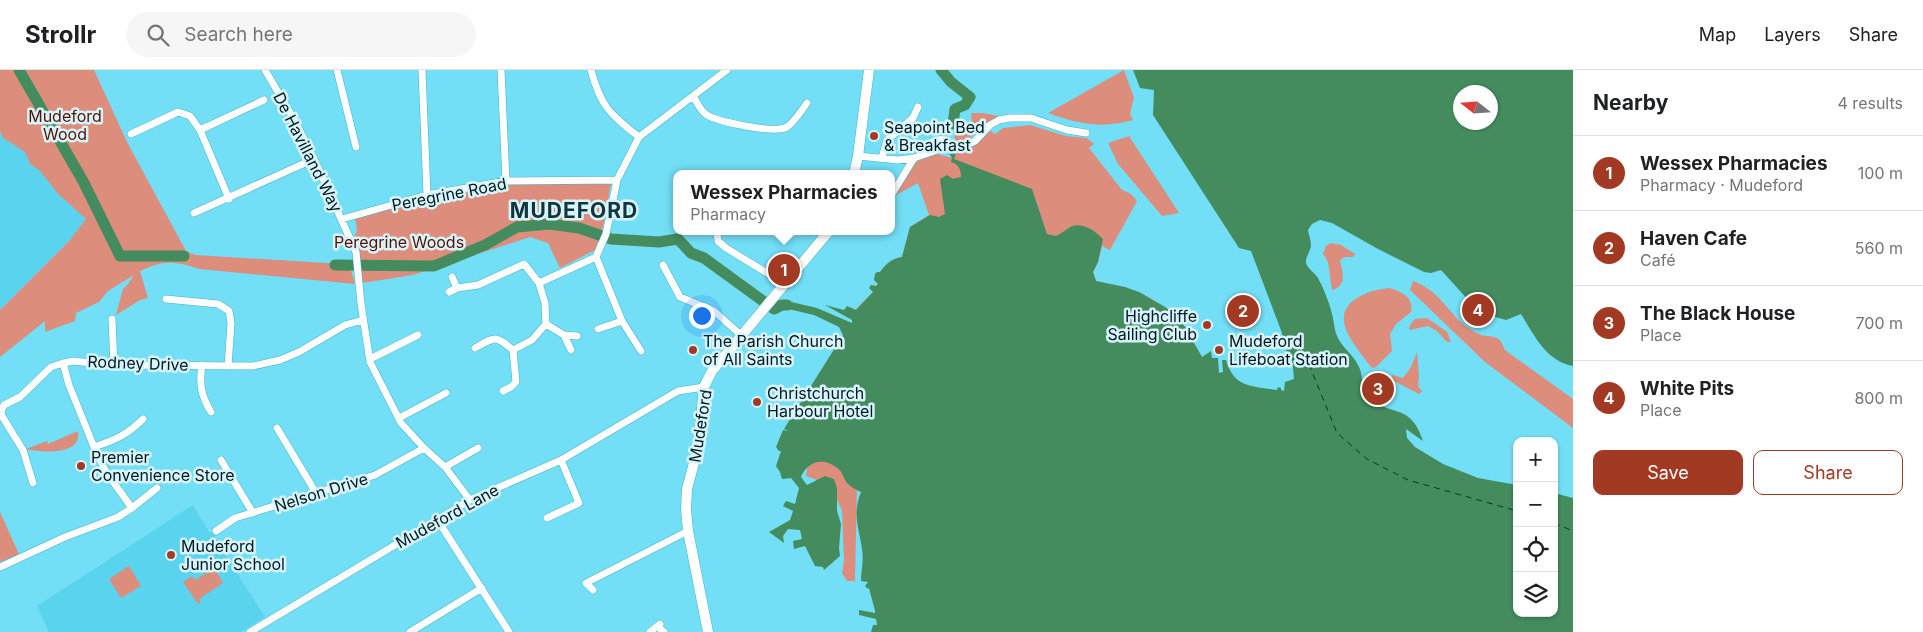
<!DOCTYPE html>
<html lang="en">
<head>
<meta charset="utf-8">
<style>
	:root { --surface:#fff; --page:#f6f6f6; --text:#202124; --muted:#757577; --line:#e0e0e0; --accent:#a23922 }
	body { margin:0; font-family:Inter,sans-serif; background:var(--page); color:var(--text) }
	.controls { position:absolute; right:15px; bottom:15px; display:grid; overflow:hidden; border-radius:10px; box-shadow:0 1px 4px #0004 }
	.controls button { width:45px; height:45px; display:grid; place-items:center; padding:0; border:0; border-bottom:1px solid var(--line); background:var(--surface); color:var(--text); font:25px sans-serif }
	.compass { position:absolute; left:1453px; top:15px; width:45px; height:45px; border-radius:50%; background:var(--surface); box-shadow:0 1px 4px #0004; rotate:287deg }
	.you { position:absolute; left:701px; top:245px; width:18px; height:18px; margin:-12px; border:4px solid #fff; border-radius:50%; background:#1a73e8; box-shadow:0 0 0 8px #1a73e833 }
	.badge { display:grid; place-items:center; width:32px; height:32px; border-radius:50%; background:var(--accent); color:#fff; font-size:16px; font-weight:700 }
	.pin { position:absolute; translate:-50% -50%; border:2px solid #fff; box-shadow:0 1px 5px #0006 }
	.popup { position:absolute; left:673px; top:100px; width:222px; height:65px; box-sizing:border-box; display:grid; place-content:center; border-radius:10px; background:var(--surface); filter:drop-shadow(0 1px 4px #0005); font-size:16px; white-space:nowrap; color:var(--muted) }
	.popup b { font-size:19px; color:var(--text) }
	.popup::after { content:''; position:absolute; left:50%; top:100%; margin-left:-10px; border:10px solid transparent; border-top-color:var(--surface) }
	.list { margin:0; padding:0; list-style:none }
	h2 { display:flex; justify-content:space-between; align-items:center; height:65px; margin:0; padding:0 20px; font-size:21px }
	h2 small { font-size:16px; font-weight:400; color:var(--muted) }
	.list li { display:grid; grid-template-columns:32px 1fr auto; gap:15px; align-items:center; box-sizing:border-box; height:75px; padding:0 20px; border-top:1px solid var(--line) }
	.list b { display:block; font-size:19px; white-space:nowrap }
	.list p { margin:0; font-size:16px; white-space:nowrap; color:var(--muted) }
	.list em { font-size:16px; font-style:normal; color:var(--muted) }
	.actions { display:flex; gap:10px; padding:15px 20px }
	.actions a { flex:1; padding:11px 0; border:1px solid var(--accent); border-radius:10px; text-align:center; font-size:18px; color:var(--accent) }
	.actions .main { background:var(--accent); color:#fff }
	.icon { flex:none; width:28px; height:28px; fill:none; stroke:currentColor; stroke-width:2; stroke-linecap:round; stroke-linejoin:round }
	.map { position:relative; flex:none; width:1573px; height:562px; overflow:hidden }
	header { display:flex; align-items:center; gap:30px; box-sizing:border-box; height:70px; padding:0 25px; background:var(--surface); border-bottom:1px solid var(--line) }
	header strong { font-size:24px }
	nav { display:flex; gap:28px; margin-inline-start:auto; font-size:18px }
	.search { width:350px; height:45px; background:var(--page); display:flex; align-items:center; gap:12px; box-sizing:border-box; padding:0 18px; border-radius:28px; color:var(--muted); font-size:19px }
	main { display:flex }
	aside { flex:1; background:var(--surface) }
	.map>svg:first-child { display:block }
	.built { fill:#59d3ee }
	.green { fill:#dc8d7b }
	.water { fill:#448c5e; fill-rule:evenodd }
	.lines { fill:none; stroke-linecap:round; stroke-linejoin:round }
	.river { stroke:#448c5e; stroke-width:11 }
	.ferry { stroke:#013d1e; stroke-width:1; stroke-dasharray:6 5; stroke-linecap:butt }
	.street-casing { stroke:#40b2c9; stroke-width:8 }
	.secondary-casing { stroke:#40b2c9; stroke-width:11 }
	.street { stroke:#fff; stroke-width:7 }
	.secondary { stroke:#fff; stroke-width:10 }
	.poi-dot { fill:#a23922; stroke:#d8f4fb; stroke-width:2 }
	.labels { text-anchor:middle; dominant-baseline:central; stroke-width:5; stroke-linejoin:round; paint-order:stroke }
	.park-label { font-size:16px; fill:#581102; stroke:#d8f4fb }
	.poi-label { font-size:16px; fill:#02191e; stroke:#d8f4fb; text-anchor:start }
	.street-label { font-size:16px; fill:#02191e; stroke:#d8f4fb }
	.district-label { font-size:21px; font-weight:bold; letter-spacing:1px; fill:#12353d; stroke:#d8f4fb }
</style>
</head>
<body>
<header>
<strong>Strollr</strong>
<div class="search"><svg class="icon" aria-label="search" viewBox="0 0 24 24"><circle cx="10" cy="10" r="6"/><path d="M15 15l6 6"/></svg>Search here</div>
<nav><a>Map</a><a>Layers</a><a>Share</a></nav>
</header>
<main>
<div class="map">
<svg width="1573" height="562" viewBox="0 0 1573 562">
	<rect width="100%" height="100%" fill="#73dff7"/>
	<path class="built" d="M0,61L3,68L25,82L30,94L40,101L58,124L86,149L70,170L0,240Z
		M193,435L209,462L215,463V469L265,547L241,562H49L37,536Z"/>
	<path class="green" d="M0,0H94L127,72L186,181L195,185L343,194L348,191L355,214L199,199C175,191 164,190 140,201L148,228L140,230L116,245L123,219L128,214L134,205L108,221L99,232L76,243L75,251L45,262V251L0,287V240L70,170L86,149L58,124L40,101L30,94L25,82L3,68L0,61Z
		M1124,0L1134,28L1130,44L1133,50C1102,59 1078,54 1048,43Z
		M971,43H983L999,46L967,70L955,74L954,53L972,52Z
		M1030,55L1066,66L1087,68L1094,74L1089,78L1122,120L1131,124L1137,131L1110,180L1102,176L1098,192L1093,202L1096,211L1141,223L1165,237L1174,244L1192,265L1194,273L1202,287L855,240L873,222L869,218L871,215L876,216L878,214L874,210L877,202H880C887,193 891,189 902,187L910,157L929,145L918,113L896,125L895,123C904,108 916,82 937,84C942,85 947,87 953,88L956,83L966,80L989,60L995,64L1003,58Z
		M1129,66L1179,143L1162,146L1118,94L1108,73Z
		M611,113L603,156L595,180L560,198L548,173L530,167L413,205L362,213L359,180L354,167L357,161L355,148L426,128L506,114Z
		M1331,173L1341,175L1355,184L1353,187H1345L1340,190C1342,202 1348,215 1332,220L1328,192L1323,184L1326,176Z
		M1413,211C1439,221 1445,238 1464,255C1468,258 1476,263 1481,265C1495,268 1499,264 1505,280L1573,329V358L1485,292L1410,220Z
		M1390,218C1402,222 1414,227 1411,242L1396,254L1390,264L1392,281L1376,297L1372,298C1353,273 1322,241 1367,223C1374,220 1382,219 1390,218Z
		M1427,248L1447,262L1451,272H1447L1437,261L1428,256L1409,260L1410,255L1415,249Z
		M1417,282L1419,306L1418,316L1422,321L1419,324L1392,310V306L1393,305L1403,308L1411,297Z
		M78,361C82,387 40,382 26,379L47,371L48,374Z
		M830,388L857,416L855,511H847L842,503L844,490L842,441L831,415L806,406L809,389Z
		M0,442L19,484L0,492Z
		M129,496L141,516L121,528L109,509Z
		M214,498L223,513L199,529L201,532L198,534L183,512L192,506L195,510Z"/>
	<path class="water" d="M1133,0H1573V296C1546,291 1534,265 1521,244L1506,250L1488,245L1470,232L1441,200L1431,203L1424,202L1378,179L1332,153L1320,150L1312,154L1308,160C1309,165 1311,171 1311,175C1311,181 1305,187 1306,193C1308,199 1315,203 1318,208C1324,219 1329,232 1332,244C1334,251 1334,259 1337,266C1342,278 1354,285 1359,297C1364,307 1360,316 1368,325C1388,349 1410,330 1423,371L1406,359L1407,368L1415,377L1443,394L1478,408L1517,415V543H1554V423L1573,428V562H871L873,555H877L876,549L859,545V540L875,543V541L869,518L868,519L865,516L868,512L861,511C861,501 864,490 862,479C859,458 852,444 861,422C856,420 851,417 847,413C843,408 843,401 836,397C822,387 807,392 801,407L807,415L825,406L834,409L837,418V441L841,454L839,478L840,486L824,500L823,497L815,496L805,476L794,479L793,471L802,469L800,460L788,459L783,466L784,473L769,462L790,450L793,441L783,436L786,431L795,434L799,418L791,408L782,409L780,402L776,396L781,381H779L776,377L783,360L788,361L784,359L843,265L839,257L814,245L784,238L770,243L783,230L817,238L852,253V250L825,235L844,240L847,236L856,240L873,222L869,218L871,215L876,216L878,214L874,210L875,204L877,202H880C887,193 891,189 902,187L910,157L930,145L939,147L945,144L940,109L947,105L953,109L961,107C961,100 959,94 951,92L952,88L949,83H956L954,89L1032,119L1047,164L1056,166C1062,163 1066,160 1070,157C1081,151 1096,161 1103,169L1098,192L1093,202L1096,211L1125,217L1139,222L1165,237L1174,244L1192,265L1194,273L1202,287L1211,281L1212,288H1218L1219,303L1223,302L1222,290H1226C1234,318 1252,316 1277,320L1278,317L1281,318V320L1284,321L1285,312L1294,309L1292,288L1291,284L1288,285L1286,280L1288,279L1282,265V263L1251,181L1239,178L1153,45L1154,20L1140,18ZM1460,22H1490V52H1460Z"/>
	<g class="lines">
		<path class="river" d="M19,0L83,111L120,186H184
			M941,0L951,12L970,27L965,35L955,39L953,54
			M335,195L434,196L485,175L517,157L549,154L579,158L611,169L659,172L678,169L691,183L704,188L774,239L782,235H787"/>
		<path class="ferry" d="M1292,289L1306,287L1337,363L1367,389L1408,410L1517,441
			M1554,453L1573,461"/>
		<g class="street-casing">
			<path id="street" d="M265,0L295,51L314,89L356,182L361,234L370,292L401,353L424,378L445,397L470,430
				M337,0L356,77
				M422,0L427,125
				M501,0L506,111
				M591,0C601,37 609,43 639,67
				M693,26C697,32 700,41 707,45C718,52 776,64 787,57C795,51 801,41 807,33
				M200,60L264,30
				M131,64L178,42L190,46L200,60L229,129
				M923,84C926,73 935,68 946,70L951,77
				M858,86L898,90L914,88L940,79L962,77L975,71L990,55L999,50L1009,48H1031L1067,60L1086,63
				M882,88L887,70L913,48L918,37
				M892,124L914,88
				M194,143L314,89
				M342,149L427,125L506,111L617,110
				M717,161L718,171L726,178L785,214
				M596,187L622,251L641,281
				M663,195L680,227L714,241L742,266
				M452,207L457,218
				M539,213L596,187L606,164L617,110L639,67L727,0
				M449,222L457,218L478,215L524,194L539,213L545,233L546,254L532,270L513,280L516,312L511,317L503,321
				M166,229L218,234L229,241L231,253L228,296
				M112,249L114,295
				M546,254L564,265L571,280
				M598,259L622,251
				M564,265L577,266
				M475,278C496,266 495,265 513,280
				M370,289L418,265
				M63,293L69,315L94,377L106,402L132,438
				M202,295C199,313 201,326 211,342
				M399,348L446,323
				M277,358L316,423
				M94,377C115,370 127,365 143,349
				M221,390L253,443
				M445,397L478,378
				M33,413L23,380L2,346L1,341L4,335L20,327L51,297L63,293L74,291L107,295L253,296L280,290L299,282L345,255L363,250
				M547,448L579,433L561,390
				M437,449L509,562
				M216,461L235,448L375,405L424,378
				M0,497L65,467L118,447L132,438L157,418
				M593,520L586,513L688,461
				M658,557L664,562
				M250,562L470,430L561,390L678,321L704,317
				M410,562L482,518
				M650,562L660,554"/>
		</g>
		<g class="secondary-casing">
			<path id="secondary" d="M854,104L858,86L869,0
				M708,562L688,461L686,439L687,419L698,378L704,317L712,301L829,161"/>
		</g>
		<use href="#street" class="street"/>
		<use href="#secondary" class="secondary"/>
	</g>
	<g class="poi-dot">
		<circle cx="874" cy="66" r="5"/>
		<circle cx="1207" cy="255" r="5"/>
		<circle cx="693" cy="280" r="5"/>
		<circle cx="1219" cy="280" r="5"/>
		<circle cx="757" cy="332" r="5"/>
		<circle cx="81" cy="396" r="5"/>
		<circle cx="171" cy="485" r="5"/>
	</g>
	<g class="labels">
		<g class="park-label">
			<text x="65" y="46">Mudeford<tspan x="65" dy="18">Wood</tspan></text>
			<text x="399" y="172">Peregrine Woods</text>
		</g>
		<g class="poi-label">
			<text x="884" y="57">Seapoint Bed<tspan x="884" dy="18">&amp; Breakfast</tspan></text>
			<text x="1197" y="246" text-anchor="end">Highcliffe<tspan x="1197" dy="18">Sailing Club</tspan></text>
			<text x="703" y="271">The Parish Church<tspan x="703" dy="18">of All Saints</tspan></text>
			<text x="1229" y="271">Mudeford<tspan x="1229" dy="18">Lifeboat Station</tspan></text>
			<text x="767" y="323">Christchurch<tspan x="767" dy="18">Harbour Hotel</tspan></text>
			<text x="91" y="387">Premier<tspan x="91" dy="18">Convenience Store</tspan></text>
			<text x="181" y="476">Mudeford<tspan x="181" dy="18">Junior School</tspan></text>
		</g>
		<g class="street-label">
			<text transform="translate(308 82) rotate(63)">De Havilland Way</text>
			<text transform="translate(449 124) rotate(-11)">Peregrine Road</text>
			<text transform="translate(138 293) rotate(2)">Rodney Drive</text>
			<text transform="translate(700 356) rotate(-81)">Mudeford</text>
			<text transform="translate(321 422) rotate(-17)">Nelson Drive</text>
			<text transform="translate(447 446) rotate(-29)">Mudeford Lane</text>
		</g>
		<g class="district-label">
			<text x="574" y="140">MUDEFORD</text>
		</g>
	</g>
</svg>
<div class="controls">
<button>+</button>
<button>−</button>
<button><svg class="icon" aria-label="locate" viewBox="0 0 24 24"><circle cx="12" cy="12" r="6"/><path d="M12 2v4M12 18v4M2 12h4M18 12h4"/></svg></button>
<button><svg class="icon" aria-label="layers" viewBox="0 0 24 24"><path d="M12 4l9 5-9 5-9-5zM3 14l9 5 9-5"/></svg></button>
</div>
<svg class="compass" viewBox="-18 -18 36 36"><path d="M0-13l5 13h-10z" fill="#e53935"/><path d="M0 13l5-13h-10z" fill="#757577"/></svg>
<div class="you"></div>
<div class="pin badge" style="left:784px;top:200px">1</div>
<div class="popup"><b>Wessex Pharmacies</b>Pharmacy</div>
<div class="pin badge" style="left:1243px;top:241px">2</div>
<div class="pin badge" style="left:1378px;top:319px">3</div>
<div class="pin badge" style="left:1478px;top:240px">4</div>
</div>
<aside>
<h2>Nearby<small>4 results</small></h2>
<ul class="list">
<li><span class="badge">1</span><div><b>Wessex Pharmacies</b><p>Pharmacy · Mudeford</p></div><em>100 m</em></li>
<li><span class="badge">2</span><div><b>Haven Cafe</b><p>Café</p></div><em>560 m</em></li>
<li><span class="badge">3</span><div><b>The Black House</b><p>Place</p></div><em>700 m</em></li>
<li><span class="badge">4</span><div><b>White Pits</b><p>Place</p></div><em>800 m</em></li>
</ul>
<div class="actions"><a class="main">Save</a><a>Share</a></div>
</aside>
</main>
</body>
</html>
